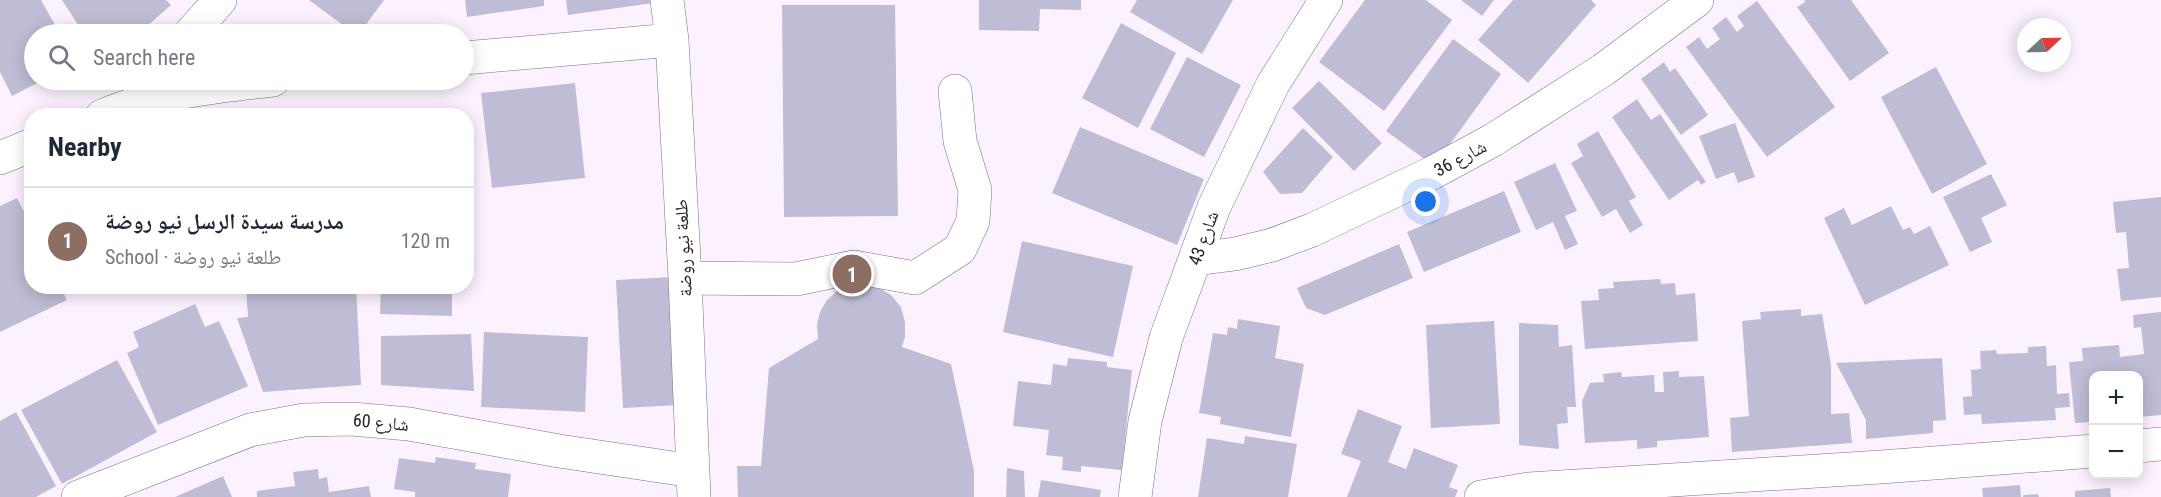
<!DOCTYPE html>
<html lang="en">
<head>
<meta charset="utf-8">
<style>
	:root { --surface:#fff; --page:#f6f6f7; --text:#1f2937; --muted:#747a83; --line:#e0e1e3; --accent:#0f766e }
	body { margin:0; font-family:"Roboto Condensed","Noto Naskh Arabic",sans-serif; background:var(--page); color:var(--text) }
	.controls { position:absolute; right:18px; bottom:18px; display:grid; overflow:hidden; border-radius:12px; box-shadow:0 3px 15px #0003 }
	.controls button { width:54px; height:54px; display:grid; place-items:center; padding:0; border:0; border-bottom:2px solid var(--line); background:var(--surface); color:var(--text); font:30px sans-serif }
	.compass { position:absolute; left:2017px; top:18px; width:54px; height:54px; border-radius:50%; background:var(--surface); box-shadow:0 3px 15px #0003; rotate:68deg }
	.you { position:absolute; left:1426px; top:202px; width:21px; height:21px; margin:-15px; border:4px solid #fff; border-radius:50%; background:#1a73e8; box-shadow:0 0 0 9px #1a73e833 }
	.badge { display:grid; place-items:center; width:39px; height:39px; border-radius:50%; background:var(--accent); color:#fff; font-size:20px; font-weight:700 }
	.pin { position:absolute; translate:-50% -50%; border:3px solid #fff; box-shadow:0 2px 6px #0006 }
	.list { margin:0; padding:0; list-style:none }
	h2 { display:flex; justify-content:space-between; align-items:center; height:78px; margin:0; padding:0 24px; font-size:26px }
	h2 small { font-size:20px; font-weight:400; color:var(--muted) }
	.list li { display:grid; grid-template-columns:39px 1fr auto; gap:18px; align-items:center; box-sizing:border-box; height:108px; padding:0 24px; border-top:2px solid var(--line) }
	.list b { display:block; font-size:22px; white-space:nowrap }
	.list p { margin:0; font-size:20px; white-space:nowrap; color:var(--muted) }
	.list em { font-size:20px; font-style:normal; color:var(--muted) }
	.icon { flex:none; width:33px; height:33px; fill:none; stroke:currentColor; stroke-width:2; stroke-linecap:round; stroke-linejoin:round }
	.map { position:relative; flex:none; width:2161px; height:497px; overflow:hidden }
	.search { position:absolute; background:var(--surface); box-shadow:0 3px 15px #0003; left:24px; top:24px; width:450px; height:66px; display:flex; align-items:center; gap:15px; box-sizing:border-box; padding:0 21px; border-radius:33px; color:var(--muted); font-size:22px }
	.panel { position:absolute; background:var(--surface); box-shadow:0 3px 15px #0003; left:24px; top:108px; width:450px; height:186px; border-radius:24px }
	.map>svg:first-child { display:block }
	.building { fill:#bebdd5 }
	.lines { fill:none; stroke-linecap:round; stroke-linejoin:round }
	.street-casing { stroke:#7e6f82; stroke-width:34 }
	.street { stroke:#fff; stroke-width:33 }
	.labels { text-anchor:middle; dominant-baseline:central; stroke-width:4.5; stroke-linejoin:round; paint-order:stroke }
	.street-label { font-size:18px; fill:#262028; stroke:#fff }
</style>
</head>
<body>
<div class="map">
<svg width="2161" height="497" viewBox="0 0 2161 497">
	<rect width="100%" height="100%" fill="#fcf2ff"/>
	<path class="building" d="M0,0H41L60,34H34V80H43L12,96L0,72Z
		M62,0H166L171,5L138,34H84Z
		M309,0H384L359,34H355Z
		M465,0H544V6L467,17Z
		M566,0H652L653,3L568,15Z
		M979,0H1081V10L1040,9L1039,31L979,30Z
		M1137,0H1233L1202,54L1130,12Z
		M1365,0H1426L1452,20L1384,111L1319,62Z
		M1461,0H1494L1482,16Z
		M1513,0H1591L1596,5L1528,83L1478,40Z
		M1804,0H1851L1889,53L1850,81L1797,7L1805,2Z
		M1757,1L1835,107L1767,157L1686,47L1699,37L1707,49L1720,39L1712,28L1726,17L1737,32L1744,26L1737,16Z
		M782,5H895L898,216L784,217Z
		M1121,23L1176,53L1138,128L1082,98Z
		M1453,39L1501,74L1434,166L1386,131Z
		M1187,57L1241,85L1204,157L1150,129Z
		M1664,62L1670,72L1675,68L1708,115L1681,135L1641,79Z
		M1936,67L1987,164L1932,194L1881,97Z
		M1319,81L1382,143L1354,171L1292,108Z
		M575,83L585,178L492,188L481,93Z
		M1637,99L1651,120L1660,114L1706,182L1701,185L1698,180L1669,200L1612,117Z
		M1735,123L1755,177L1738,183L1734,172L1716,179L1699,136Z
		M1080,127L1204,179L1177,245L1052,193Z
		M1303,128L1333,157L1302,193L1280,194L1263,172Z
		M1598,131L1636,197L1629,201L1643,225L1630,233L1616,209L1602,217L1571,163L1583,156L1577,144Z
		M1555,163L1577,211L1565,216L1578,244L1565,250L1553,222L1536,230L1514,182Z
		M1991,174L2007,205L1981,218L1992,242L1970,252L1943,197Z
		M1504,191L1521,232L1424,272L1407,232Z
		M2161,197V297L2121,301L2117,269L2129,268L2126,232L2116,233L2113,202Z
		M17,198L32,227V286H60L67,300L0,332V206Z
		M1891,206L1903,230L1910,227L1914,234L1930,226L1949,265L1865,305L1824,218L1844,208L1852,225Z
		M1022,241L1133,266L1113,357L1003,332Z
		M1399,244L1413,278L1325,315L1306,308L1297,288Z
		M673,277L679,405L623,408L616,280Z
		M1660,279L1661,284L1675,283L1676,295L1695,293L1698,341L1585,349L1581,301L1599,300L1598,289L1614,288L1613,282Z
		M862,284L878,287L891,295L901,307L905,322V337L902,347L951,364L974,471V497H738L737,466H761L769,368L818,339L817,325L820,312L827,300L837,291L849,286Z
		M246,286H356L361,385L263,392L237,318L248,317Z
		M381,286H452V316L380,314Z
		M195,304L205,327L219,321L248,386L158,425L127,353L139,347L133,332Z
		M1801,309V316L1822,314L1831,365V414L1849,413L1852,443L1732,452L1730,418L1749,416L1742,321L1761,319L1760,312Z
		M2161,312V415L2138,417V376H2094V422L2075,423L2069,362L2083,361L2082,348L2119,345L2120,357L2144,354L2141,327L2134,328L2133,315Z
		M1238,319L1280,326L1275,358L1304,364L1291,437L1220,424L1221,417L1199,413L1213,333L1227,335L1228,327L1237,329Z
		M1494,321L1500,424L1431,428L1426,325Z
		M1519,323L1558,325L1559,347L1572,345L1576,407H1567L1568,423L1557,424L1559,449L1519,445Z
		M484,332L588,337L585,412L481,407Z
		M471,334L474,391L381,385V336Z
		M2046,346L2047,366L2056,365L2057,394L2069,393L2070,407L2055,408L2056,420L1982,424L1981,414L1964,415L1963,397L1972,396L1971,370L1981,369L1980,351L1996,350L1997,354L2028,353V347Z
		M1068,358L1107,362V367L1132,370L1122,470L1081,466V472L1062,470L1063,457L1046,455L1049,430L1013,426L1018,381L1051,385L1053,364L1067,366Z
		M1942,358L1946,420L1933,421V433L1866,439V420L1836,363Z
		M117,360L157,432L62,484L21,410Z
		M1679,371V377L1704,376L1709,437L1657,441V447L1637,449V440L1585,443L1582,401L1590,383L1604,382L1603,374L1621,372L1622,377L1654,375L1655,392H1664L1663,372Z
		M1358,409L1402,426L1388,462L1406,469L1414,448L1458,465L1449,487L1458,490L1455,497H1347L1361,461L1341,454Z
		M16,412L56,486L36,497H0V421Z
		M1245,436L1297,444L1288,497H1198L1207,438L1244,444Z
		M436,457L476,463L475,469L511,474L508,497H415V492L394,489L399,458L435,463Z
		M1007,468L1024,471L1025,497H1006Z
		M318,469L319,479L327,477L329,492L369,486L371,497H257V491L295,486L293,472Z
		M223,476L232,497H175Z
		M1041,480L1101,490L1100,497H1038Z
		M2020,485L2021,497H1983L1982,488Z
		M2110,488L2111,497H2075V491Z
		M2038,494L2039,497H2023V495Z"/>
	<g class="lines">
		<g class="street-casing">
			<path id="street" d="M667,0L672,40L685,278L694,497
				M190,34L220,0
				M464,58L672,40
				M102,116C155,93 216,86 273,80
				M0,158L32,145
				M1195,259L1235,254L1272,245L1312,230L1432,173L1493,140L1603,70L1697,0
				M685,278L796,279L854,267L915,278L960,249L973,221L975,190L960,141L955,91
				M2138,446L2161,444
				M78,497L250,430L304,420L352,419L409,424L559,451L693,471
				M1135,497L1145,421L1166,338L1214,207L1273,84L1326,0
				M1481,497L1529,489L1881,467L2094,451"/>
		</g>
		<use href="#street" class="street"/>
	</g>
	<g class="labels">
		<g class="street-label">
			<text transform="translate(1460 158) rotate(-28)">شارع 36</text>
			<text transform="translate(1203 238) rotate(-70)">شارع 43</text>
			<text transform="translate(683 248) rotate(-93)">طلعة نيو روضة</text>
			<text transform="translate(381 422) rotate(5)">شارع 60</text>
		</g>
	</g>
</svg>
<div class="controls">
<button>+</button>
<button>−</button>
</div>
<svg class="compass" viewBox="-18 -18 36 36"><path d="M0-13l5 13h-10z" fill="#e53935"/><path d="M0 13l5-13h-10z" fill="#747a83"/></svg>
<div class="you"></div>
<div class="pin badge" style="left:852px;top:274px;background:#8d6e63">1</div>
<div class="search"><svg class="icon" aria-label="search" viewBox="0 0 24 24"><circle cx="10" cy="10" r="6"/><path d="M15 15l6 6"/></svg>Search here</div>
<section class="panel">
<h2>Nearby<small></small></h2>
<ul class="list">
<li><span class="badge" style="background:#8d6e63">1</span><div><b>مدرسة سيدة الرسل نيو روضة</b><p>School · طلعة نيو روضة</p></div><em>120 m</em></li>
</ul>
</section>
</div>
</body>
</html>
